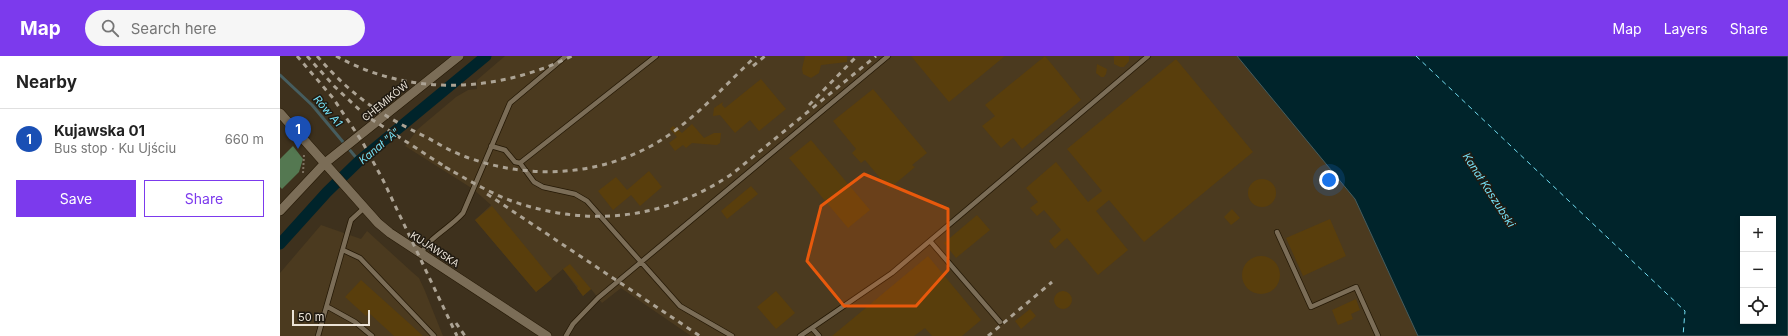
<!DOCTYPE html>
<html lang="en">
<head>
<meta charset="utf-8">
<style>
	:root { --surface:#fff; --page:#f6f6f6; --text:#222; --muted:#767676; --line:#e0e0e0; --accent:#7c3aed }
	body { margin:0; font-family:Inter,sans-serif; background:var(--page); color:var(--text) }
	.controls { position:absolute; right:12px; bottom:12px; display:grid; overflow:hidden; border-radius:0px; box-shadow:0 2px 6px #0003 }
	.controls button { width:36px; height:36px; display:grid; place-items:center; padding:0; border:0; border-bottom:1px solid var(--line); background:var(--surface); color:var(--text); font:20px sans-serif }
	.scale { position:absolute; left:12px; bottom:10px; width:78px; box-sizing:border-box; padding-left:4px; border:2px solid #ebe3d7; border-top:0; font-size:11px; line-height:14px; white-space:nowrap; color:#ebe3d7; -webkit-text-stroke:3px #201a11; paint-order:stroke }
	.you { position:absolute; left:1049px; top:124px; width:14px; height:14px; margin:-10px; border:3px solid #fff; border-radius:50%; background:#1a73e8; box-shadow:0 0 0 6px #1a73e833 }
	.badge { display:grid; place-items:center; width:26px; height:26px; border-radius:50%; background:var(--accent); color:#fff; font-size:13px; font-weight:700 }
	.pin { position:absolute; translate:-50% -33px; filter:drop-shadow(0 1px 2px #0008) }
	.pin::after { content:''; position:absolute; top:21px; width:14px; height:12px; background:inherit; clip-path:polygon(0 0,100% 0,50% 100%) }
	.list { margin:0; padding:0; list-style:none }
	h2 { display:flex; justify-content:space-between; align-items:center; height:52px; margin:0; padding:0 16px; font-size:17px }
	h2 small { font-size:13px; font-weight:400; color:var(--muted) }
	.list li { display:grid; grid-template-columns:26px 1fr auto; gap:12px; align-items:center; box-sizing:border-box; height:60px; padding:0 16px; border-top:1px solid var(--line) }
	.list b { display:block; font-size:15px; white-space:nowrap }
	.list p { margin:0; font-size:13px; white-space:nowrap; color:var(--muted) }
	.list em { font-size:13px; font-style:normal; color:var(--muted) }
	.actions { display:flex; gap:8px; padding:12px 16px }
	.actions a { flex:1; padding:9px 0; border:1px solid var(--accent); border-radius:0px; text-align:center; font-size:14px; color:var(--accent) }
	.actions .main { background:var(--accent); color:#fff }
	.icon { flex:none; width:22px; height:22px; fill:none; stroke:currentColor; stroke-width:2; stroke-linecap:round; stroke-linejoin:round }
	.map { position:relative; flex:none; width:1508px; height:280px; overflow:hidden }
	header { display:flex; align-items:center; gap:24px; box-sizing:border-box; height:56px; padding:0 20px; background:var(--accent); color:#fff }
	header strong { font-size:19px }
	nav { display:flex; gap:22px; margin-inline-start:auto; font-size:14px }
	.search { width:280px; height:36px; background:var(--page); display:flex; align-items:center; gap:10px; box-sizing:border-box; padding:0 14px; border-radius:22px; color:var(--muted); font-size:15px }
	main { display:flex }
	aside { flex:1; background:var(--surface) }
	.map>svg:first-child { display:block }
	.built { fill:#4b3a1f }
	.forest { fill:#547851 }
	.water { fill:#00242b; stroke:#465d5f; fill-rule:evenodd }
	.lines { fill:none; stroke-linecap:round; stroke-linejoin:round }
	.stream { stroke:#465d5f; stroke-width:3 }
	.canal { stroke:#00242b; stroke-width:11 }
	.ferry { stroke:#74dff4; stroke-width:1; stroke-dasharray:5 4; stroke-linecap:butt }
	.building { fill:#593e0c }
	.service-casing { stroke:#241805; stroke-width:6 }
	.minor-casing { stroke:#241805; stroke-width:10 }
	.path { stroke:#7d7160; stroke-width:2; stroke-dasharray:2 2; stroke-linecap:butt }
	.service { stroke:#7b6d57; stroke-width:4.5 }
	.minor { stroke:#7b6d57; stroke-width:9 }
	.rail { stroke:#aca394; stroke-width:3; stroke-dasharray:5 5; stroke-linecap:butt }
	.marked { fill:#e8590c; fill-opacity:0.2; stroke:#e8590c; stroke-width:3; stroke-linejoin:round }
	.labels { text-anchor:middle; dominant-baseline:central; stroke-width:3; stroke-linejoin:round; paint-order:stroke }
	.street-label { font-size:10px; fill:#ebe3d7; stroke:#201a11 }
	.water-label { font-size:11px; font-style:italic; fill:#74dff4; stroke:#201a11 }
</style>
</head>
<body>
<header>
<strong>Map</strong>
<div class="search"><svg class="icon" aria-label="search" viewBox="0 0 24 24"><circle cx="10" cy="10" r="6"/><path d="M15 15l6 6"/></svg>Search here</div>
<nav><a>Map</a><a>Layers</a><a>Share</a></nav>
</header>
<main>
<aside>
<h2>Nearby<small></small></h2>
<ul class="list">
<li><span class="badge" style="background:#1a4fb4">1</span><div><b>Kujawska 01</b><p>Bus stop · Ku Ujściu</p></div><em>660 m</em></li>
</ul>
<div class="actions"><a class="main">Save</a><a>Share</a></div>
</aside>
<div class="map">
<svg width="1508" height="280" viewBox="0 0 1508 280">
	<rect width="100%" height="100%" fill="#3e311d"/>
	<path class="built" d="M225,0H957L1075,143L1138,280H411L341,232L322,247L311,233L303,240L283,213L256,236L195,164L211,149L193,133L125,90L138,73L176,41L188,34L197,33V24Z
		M41,169L81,183L87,175L132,216L139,222L145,235L163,280H0V217Z"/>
	<path class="forest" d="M13,90L23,103L19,116L2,133L0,131V103Z"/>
	<path class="water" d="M957,0H1508V280H1138L1075,143ZM1463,163H1493V265H1463Z"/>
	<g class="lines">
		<path class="stream" d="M0,19L32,49L79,105"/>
		<path class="canal" d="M0,188L47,136L79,105L206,0"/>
		<path class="ferry" d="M1136,0L1405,255L1403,280"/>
	</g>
	<path class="building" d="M525,0H567V6L541,9L539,17L531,22L523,18L522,13Z
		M631,0H725L669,46Z
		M765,0L801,44L742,93L733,82L721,92L702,70L715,60L705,49Z
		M834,0H849V5L844,11H840L834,8Z
		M896,3L973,96L864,186L829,144L816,155L848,194L818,219L787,182L775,193L769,185L781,174L764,154L757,160L750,152L758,146L746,132L776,106L808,146L822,135L787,93Z
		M817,8L827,13L826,18L824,21H821L816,17Z
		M481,23L506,53L479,75L470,64L455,77L440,59L433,60L434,52L443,46L442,49L445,52Z
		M593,33L647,97L632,109L635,111L609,133L585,104L581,107L572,97L576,93L553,65Z
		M412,68L424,82L434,77H441L440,87L437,89L412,87L406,92L403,89L395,95L389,87L397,81L390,73L393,70L402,77Z
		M531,84L590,154L568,172L509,102Z
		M369,115L382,131L360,150L351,139L333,154L318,135L336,121L347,134Z
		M968 137a14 14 0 1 1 28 0a14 14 0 1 1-28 0Z
		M471,130L478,138L447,163L441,155Z
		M212,150L272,223L256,236L195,164Z
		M952,153L960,162L951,169L944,161Z
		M697,159L710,174L676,202L664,187Z
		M1050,163L1066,200L1023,220L1006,182Z
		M648,200L701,264L682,280H652L645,272L634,280H552Z
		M962 219a19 19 0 1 1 38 0a19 19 0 1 1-38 0Z
		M290,208L311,233L303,240L297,232L298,231L283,213Z
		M81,224L130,268L143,280H114L89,257L86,260L65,241Z
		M496,235L515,257L496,273L477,251Z
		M774 244a9 9 0 1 1 18 0a9 9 0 1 1-18 0Z
		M1076,243L1080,254L1071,258L1073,263L1058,269L1052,254Z
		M750,253L756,260L741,273L735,265Z"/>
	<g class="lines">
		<g class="service-casing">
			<path id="service" d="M211,90L225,94L235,106L240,107L254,126L263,131L295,138L307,145L400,250L452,280
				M240,107L376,0
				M997,176L1031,251L1076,231L1098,280
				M650,185L720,266
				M63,194L80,202L154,280
				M141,197C151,180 170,172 183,157L230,47L286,0
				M48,251L75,266L92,280
				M532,272L539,280
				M38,280L71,164L84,152
				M286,280L293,268L318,242L608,0
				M520,280L612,217L868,0"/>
		</g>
		<g class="minor-casing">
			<path id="minor" d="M0,57L98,167L110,177L267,280
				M0,155L45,107L179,0"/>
		</g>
		<path class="path" d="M23,117L24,99"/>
		<use href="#service" class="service"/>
		<use href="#minor" class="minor"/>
		<path class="rail" d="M17,0L53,42L83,87L103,124L177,280
			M27,0L55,31L85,59L170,114
			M37,0C72,40 100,59 148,82C162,90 176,98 192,103C251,123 315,120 371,90C411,68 443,31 476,0
			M56,0C130,41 217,37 292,0
			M473,10L485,0
			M529,49L577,0
			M165,111C190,125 216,141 244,149C318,171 388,161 452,118L596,0
			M207,138L420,280
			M176,267L185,280
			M708,280L772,226"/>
	</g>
	<path class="marked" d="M584,118L668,153V214L636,250H564L527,205L541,150Z"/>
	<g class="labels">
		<g class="street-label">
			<text transform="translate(105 45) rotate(-39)">CHEMIKÓW</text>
			<text transform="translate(155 193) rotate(33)">KUJAWSKA</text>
		</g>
		<g class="water-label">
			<text transform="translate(48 55) rotate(49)">Rów A1</text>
			<text transform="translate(99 90) rotate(-40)">Kanał "A"</text>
			<text transform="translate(1209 134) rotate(57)">Kanał Kaszubski</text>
		</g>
	</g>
</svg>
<div class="controls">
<button>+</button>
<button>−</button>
<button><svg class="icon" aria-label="locate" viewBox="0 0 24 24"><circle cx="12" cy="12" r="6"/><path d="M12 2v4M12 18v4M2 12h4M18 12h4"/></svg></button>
</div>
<div class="scale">50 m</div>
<div class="you"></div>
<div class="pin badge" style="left:18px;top:93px;background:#1a4fb4">1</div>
</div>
</main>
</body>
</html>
